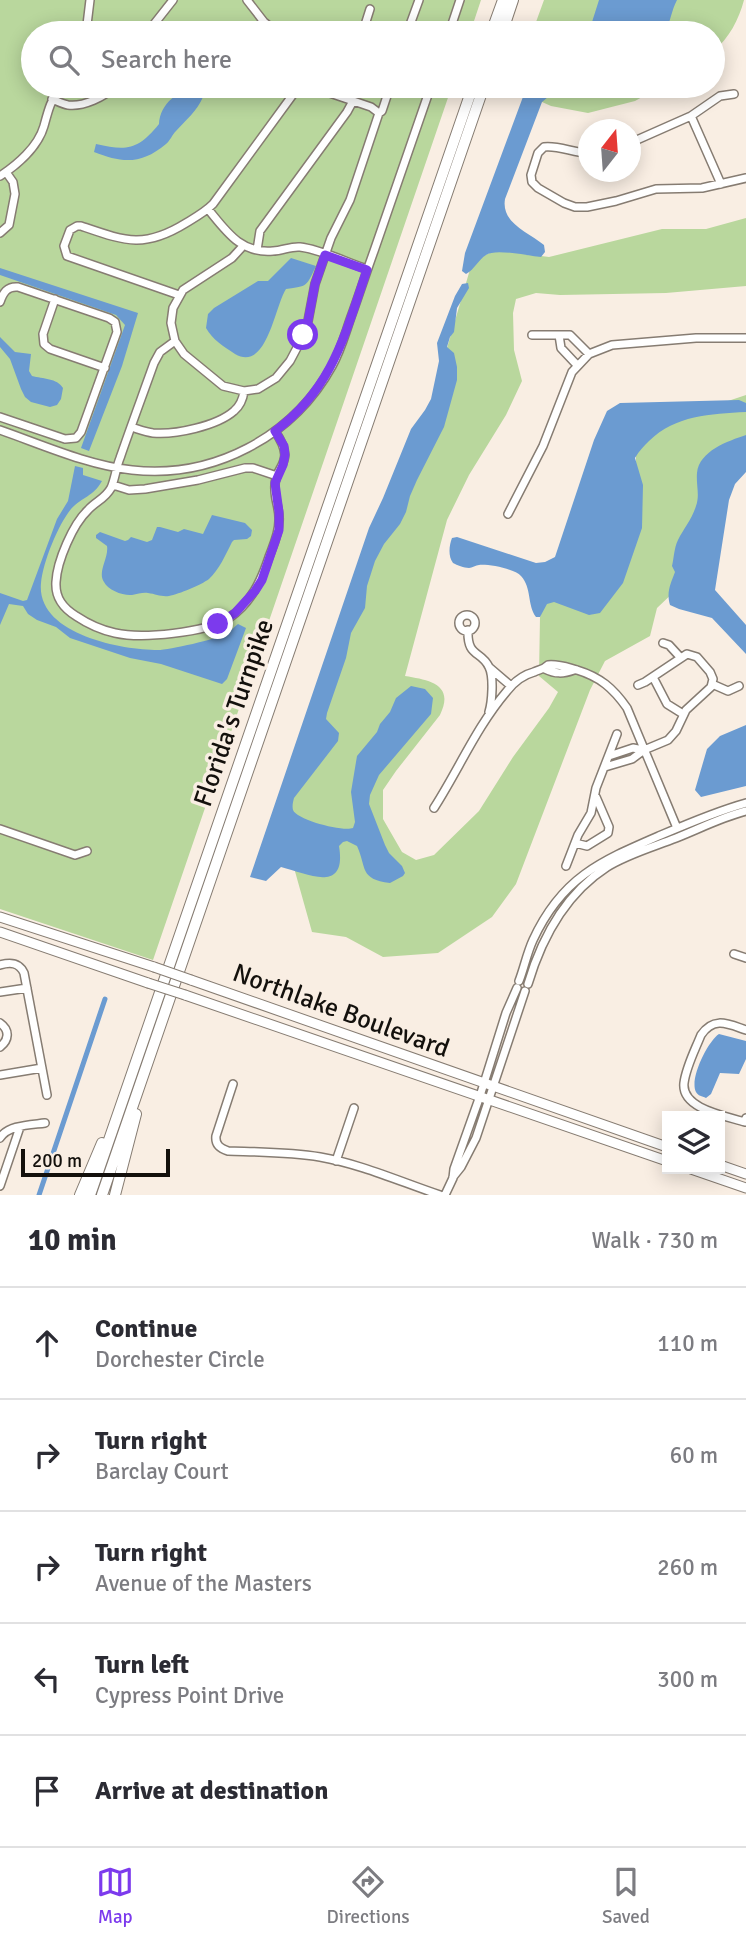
<!DOCTYPE html>
<html lang="en">
<head>
<meta charset="utf-8">
<style>
	:root { --surface:#fff; --page:#f7f7f7; --text:#2b2b33; --muted:#7c7c81; --line:#e1e1e2; --accent:#7c3aed }
	body { margin:0; font-family:Signika,sans-serif; background:var(--page); color:var(--text) }
	.controls { position:absolute; right:21px; bottom:21px; display:grid; overflow:hidden; border-radius:0px; box-shadow:0 4px 18px #0003 }
	.controls button { width:63px; height:63px; display:grid; place-items:center; padding:0; border:0; border-bottom:2px solid var(--line); background:var(--surface); color:var(--text); font:35px sans-serif }
	.compass { position:absolute; left:578px; top:119px; width:63px; height:63px; border-radius:50%; background:var(--surface); box-shadow:0 4px 18px #0003; rotate:17deg }
	.scale { position:absolute; left:21px; bottom:18px; width:149px; box-sizing:border-box; padding-left:7px; border:4px solid #13100c; border-top:0; font-size:19px; line-height:24px; white-space:nowrap; color:#13100c; -webkit-text-stroke:5px #f9eee3; paint-order:stroke }
	.stop { position:absolute; width:21px; height:21px; margin:-16px; border:5px solid #7c3aed; border-radius:50%; background:#fff }
	.stop.end { background:#7c3aed; border-color:#fff; box-shadow:0 2px 7px #0008 }
	.list { margin:0; padding:0; list-style:none }
	h2 { display:flex; justify-content:space-between; align-items:center; height:91px; margin:0; padding:0 28px; font-size:30px }
	h2 small { font-size:23px; font-weight:400; color:var(--muted) }
	.list li { display:grid; grid-template-columns:46px 1fr auto; gap:21px; align-items:center; box-sizing:border-box; height:112px; padding:0 28px; border-top:2px solid var(--line) }
	.list b { display:block; font-size:26px; white-space:nowrap }
	.list p { margin:0; font-size:23px; white-space:nowrap; color:var(--muted) }
	.list em { font-size:23px; font-style:normal; color:var(--muted) }
	.icon { flex:none; width:38px; height:38px; fill:none; stroke:currentColor; stroke-width:2; stroke-linecap:round; stroke-linejoin:round }
	.map { position:relative; flex:none; width:746px; height:1195px; overflow:hidden }
	.search { position:absolute; background:var(--surface); box-shadow:0 4px 18px #0003; left:21px; right:21px; top:21px; height:77px; display:flex; align-items:center; gap:18px; box-sizing:border-box; padding:0 24px; border-radius:38px; color:var(--muted); font-size:26px }
	.sheet { height:651px; background:var(--surface) }
	nav { display:flex; justify-content:space-around; align-items:center; box-sizing:border-box; height:98px; border-top:2px solid var(--line); background:var(--surface); font-size:19px; color:var(--muted) }
	nav a { display:grid; justify-items:center; gap:4px }
	nav .on { color:var(--accent) }
	.map>svg:first-child { display:block }
	.green { fill:#b9d79d }
	.water { fill:#6b9bd1 }
	.lines { fill:none; stroke-linecap:round; stroke-linejoin:round }
	.canal { stroke:#6b9bd1; stroke-width:5 }
	.minor-casing { stroke:#867c72; stroke-width:10 }
	.major-casing { stroke:#867c72; stroke-width:11 }
	.highway-casing { stroke:#867c72; stroke-width:12 }
	.minor { stroke:#fff; stroke-width:7 }
	.major { stroke:#fff; stroke-width:9 }
	.highway { stroke:#fff; stroke-width:10 }
	.major-bridge-casing { stroke:#867c72; stroke-width:11; stroke-linecap:butt }
	.major-bridge { stroke:#fff; stroke-width:9 }
	.route { stroke:#7c3aed; stroke-width:9 }
	.labels { text-anchor:middle; dominant-baseline:central; stroke-width:7; stroke-linejoin:round; paint-order:stroke }
	.street-label { font-size:26px; fill:#13100c; stroke:#f9eee3 }
</style>
</head>
<body>
<div class="map">
<svg width="746" height="1195" viewBox="0 0 746 1195">
	<rect width="100%" height="100%" fill="#f9eee3"/>
	<path class="green" d="M0,0H481L470,33H33V86H452L153,960L0,909Z
		M544,0H744C739,19 729,39 713,51V33H532Z
		M514,86H662L635,101L588,113L551,106L513,89Z
		M746,218V286L666,293L560,295L536,293L516,299L513,313L514,350L522,381L506,415L469,475L447,520L405,676C429,680 455,684 440,715L396,771L383,790V819L402,852L416,860L434,855L479,811L513,757L549,708L558,692L539,676L540,617L546,599L636,522V447L665,422L746,395V449L704,487L676,590L657,608L650,636L605,661L590,690L516,884L492,917L438,953L383,957L346,937L312,932L282,825L383,530L439,432L447,348L471,266L485,255L497,250L549,257L662,229H706Z"/>
	<path class="water" d="M599,0H677C671,11 671,22 664,33H598L592,22Z
		M198,86L203,97C197,111 186,120 176,131C172,135 170,141 166,144C141,165 122,163 94,152L96,144C127,151 138,150 159,124C160,103 179,90 198,86Z
		M527,86H587L568,95L548,97L542,102L505,199C501,223 527,231 544,245L545,252L541,257C528,256 495,248 486,255C478,260 475,269 466,274L462,271L465,253Z
		M291,258L316,266C306,287 308,286 286,289C275,305 267,373 235,354C223,346 213,340 206,328L208,314L214,308L258,281H268Z
		M0,268L138,313L122,366L89,451L81,448L125,325L116,315L0,275Z
		M468,283L469,288L457,308L454,332L450,337L447,347L454,353L457,367V380L444,427L417,480L410,496L406,512L400,524L384,544L375,561L367,586L365,608L351,633L346,658L327,713L326,719L339,733L338,741L294,798C293,802 292,806 293,810C297,820 343,832 353,828L355,822L351,792L357,756L377,732L380,724L390,712L396,698L411,686L425,689L433,698L431,714L379,775L370,795L369,804L385,845L389,853L402,866L405,873L403,876L390,883C359,879 367,868 357,846L347,841L343,842L339,846C347,894 308,874 281,867L266,881L250,877L369,528L383,498L411,429L425,410L431,399L439,361L437,343L455,296L462,284Z
		M0,337L15,352L31,354L29,371L32,376C43,379 57,378 63,388L61,399L57,405L50,407L31,402L25,397L21,389L10,359L0,347Z
		M739,400L746,403V412C710,414 676,415 649,441C644,446 639,451 635,458L643,485L642,528L623,583L600,613L589,615L554,602L547,604L540,617H536C527,605 532,588 521,576C515,569 489,564 479,565C476,565 472,568 469,568C464,568 457,565 453,563C448,556 449,546 452,538L457,537L536,563L545,562L555,557L594,440L607,411L620,403Z
		M746,435V472L735,484L729,500L715,590L746,625V654L712,618L679,609L670,605C666,592 671,583 675,572L672,566C674,558 674,548 678,540C684,528 692,519 696,506C700,495 696,485 697,473C699,451 728,441 746,435Z
		M75,466L83,468V475L102,481C93,497 83,496 71,509C58,525 43,562 41,583C36,634 121,650 158,650C169,650 217,639 226,634C230,632 234,627 238,624L246,628L227,679L222,684L161,664L130,658L70,638L56,627L37,620L28,614L23,606L9,604L0,625V593L23,601L27,600L57,519L68,501Z
		M212,515L245,523L252,530L251,536L247,539L234,540L232,542C226,554 219,570 209,579C201,585 179,594 169,596C161,597 156,594 148,593C143,592 138,594 132,595C123,596 108,590 104,582C97,572 109,558 107,546L96,538V535L100,532L125,541L128,540L131,537L147,542L152,540L157,527H160L178,532L184,529L203,534Z
		M746,725V786L701,797L695,790L707,749L720,736Z
		M719,1034L746,1041V1059L739,1074L720,1073L711,1094L706,1098C702,1096 698,1096 696,1092C689,1079 708,1041 719,1034Z"/>
	<g class="lines">
		<path class="canal" d="M39,1195L105,999"/>
		<g class="minor-casing">
			<path id="minor" d="M247,0L264,22L278,33
				M364,28L370,9
				M86,33L90,0
				M147,33L173,0
				M349,33L351,29L359,26L381,33
				M407,33L419,0
				M449,33L460,0
				M303,86H309L371,107L379,113
				M52,99C57,101 62,104 68,105C83,107 105,97 115,86
				M691,116L721,184
				M630,143L691,116L720,96L734,94
				M588,153C574,153 558,145 544,147L538,153L531,175L532,182L538,188L564,203L575,207H587L616,201L656,189L702,188L746,178
				M0,176C17,165 38,147 44,126C48,111 51,99 61,86
				M208,209C226,231 241,254 273,251C282,251 291,246 300,247C320,249 348,263 367,269
				M0,233L9,225L15,194L13,182L6,172
				M243,246L232,258L183,290L173,308L171,323L175,341L184,354L223,386L244,391L258,389L276,378L290,361L299,344L308,321L315,284L331,238L350,200L379,113L382,111L389,90
				M257,250L260,231L347,112L353,101
				M179,295L67,256L64,246L70,230L77,226H81C125,241 144,249 186,223C196,217 205,212 213,204L297,89L303,86
				M55,299L43,334L44,344L50,349L105,368
				M0,302C3,293 7,286 18,287L109,318L115,322L117,332L81,432L76,438L65,439L0,417
				M532,335H570L589,354
				M559,335L561,348L577,365
				M175,341L160,352L154,363C143,394 131,426 120,458C116,468 115,479 111,488C105,499 96,501 88,510C73,524 57,561 56,582C55,598 63,608 76,616C88,624 101,630 115,633C142,639 205,633 229,618C251,603 261,581 269,557C273,546 279,534 279,521C280,510 275,501 275,490C273,463 298,466 275,431
				M131,427C138,429 145,432 153,433C175,435 217,426 234,411C240,406 243,399 244,391
				M0,430C43,445 87,465 132,470C213,479 293,437 332,366C341,350 345,334 351,317C359,295 366,273 374,251C393,196 412,141 431,86
				M113,485L129,490L145,489L198,480L245,468H253L277,476
				M508,514L543,446L572,372L589,354L612,345L696,338H746
				M459 623a8 8 0 1 1 16 0a8 8 0 1 1-16 0Z
				M468,630C467,658 481,650 489,667C494,677 492,702 489,712
				M663,643L669,645L680,657
				M490,668L511,686
				M545,669C555,674 563,674 574,670
				M653,677L667,704L683,714
				M712,684L728,691L739,686
				M609,756L633,748L643,750
				M605,767L632,759L644,750L668,740L676,731L686,710L711,687L713,679L710,672L697,657L687,654L645,682L638,685
				M434,808C459,769 477,726 507,691C514,682 523,675 534,672C540,669 543,670 548,665C559,664 566,667 577,670C600,677 613,688 627,708L677,828
				M0,829L75,855L87,851
				M575,843L587,846L608,833L609,827L596,797
				M566,866L578,835L591,813L596,788L617,734
				M734,954L746,958
				M0,965C10,962 19,962 24,973L47,1095
				M519,981C524,968 527,953 533,940C562,877 601,861 661,835C689,823 717,811 746,803
				M528,984C542,937 565,894 607,867C628,854 653,847 676,838C699,829 722,817 746,811
				M0,992L27,988
				M0,1023C10,1030 9,1040 0,1047
				M746,1030C728,1024 714,1016 701,1035C695,1050 686,1067 684,1083C681,1109 726,1116 745,1122L746,1118
				M0,1075L42,1068
				M233,1084L216,1136C215,1145 220,1148 228,1151C258,1152 290,1152 320,1157C361,1164 401,1182 440,1195
				M0,1138C8,1125 30,1125 45,1123
				M336,1161L354,1108
				M453,1177L461,1167L476,1138L525,991
				M0,1186L20,1127
				M445,1195L453,1178L454,1169L480,1096L506,1013L517,988"/>
		</g>
		<g class="major-casing">
			<path id="major" d="M0,917L154,967
				M0,932L148,983
				M191,980L667,1147
				M185,995L667,1161
				M720,1165L746,1174
				M691,1169L746,1188"/>
		</g>
		<g class="highway-casing">
			<path id="highway" d="M491,33L503,0
				M502,33L513,0
				M80,1195L102,1143
				M90,1195L473,86
				M102,1195L484,86
				M115,1195L136,1114"/>
		</g>
		<use href="#minor" class="minor"/>
		<use href="#major" class="major"/>
		<use href="#highway" class="highway"/>
		<g class="major-bridge-casing">
			<path id="major-bridge" d="M154,967L191,980
				M148,983L185,995"/>
		</g>
		<use href="#major-bridge" class="major-bridge"/>
	</g>
	<g class="lines">
		<path class="route" d="M218,624L235,613L255,591L262,580L279,530V512L275,483L283,465L285,455L284,446L275,431C333,388 345,334 367,270L325,255L315,284L308,321L303,335"/>
	</g>
	<g class="labels">
		<g class="street-label">
			<text transform="translate(234 713) rotate(-71)">Florida's Turnpike</text>
			<text transform="translate(341 1011) rotate(20)">Northlake Boulevard</text>
		</g>
	</g>
</svg>
<div class="controls">
<button><svg class="icon" aria-label="layers" viewBox="0 0 24 24"><path d="M12 4l9 5-9 5-9-5zM3 14l9 5 9-5"/></svg></button>
</div>
<svg class="compass" viewBox="-18 -18 36 36"><path d="M0-13l5 13h-10z" fill="#e53935"/><path d="M0 13l5-13h-10z" fill="#7c7c81"/></svg>
<div class="scale">200 m</div>
<div class="stop" style="left:303px;top:335px"></div>
<div class="stop end" style="left:218px;top:624px"></div>
<div class="search"><svg class="icon" aria-label="search" viewBox="0 0 24 24"><circle cx="10" cy="10" r="6"/><path d="M15 15l6 6"/></svg>Search here</div>
</div>
<section class="sheet">
<h2>10 min<small>Walk · 730 m</small></h2>
<ul class="list">
<li><svg class="icon" aria-label="ahead" viewBox="0 0 24 24"><path d="M12 20V5M6 11l6-6 6 6"/></svg><div><b>Continue</b><p>Dorchester Circle</p></div><em>110 m</em></li>
<li><svg class="icon" aria-label="right" viewBox="0 0 24 24"><path d="M7 20v-9h11M14 6l5 5-5 5"/></svg><div><b>Turn right</b><p>Barclay Court</p></div><em>60 m</em></li>
<li><svg class="icon" aria-label="right" viewBox="0 0 24 24"><path d="M7 20v-9h11M14 6l5 5-5 5"/></svg><div><b>Turn right</b><p>Avenue of the Masters</p></div><em>260 m</em></li>
<li><svg class="icon" aria-label="left" viewBox="0 0 24 24"><path d="M17 20v-9H6M10 6l-5 5 5 5"/></svg><div><b>Turn left</b><p>Cypress Point Drive</p></div><em>300 m</em></li>
<li><svg class="icon" aria-label="arrive" viewBox="0 0 24 24"><path d="M6 21V4h12l-3 4 3 4H6"/></svg><div><b>Arrive at destination</b></div></li>
</ul>
</section>
<nav>
<a class="on"><svg class="icon" aria-label="map" viewBox="0 0 24 24"><path d="M3 6l6-2 6 2 6-2v14l-6 2-6-2-6 2zM9 4v14M15 6v14"/></svg>Map</a>
<a><svg class="icon" aria-label="directions" viewBox="0 0 24 24"><path d="M12 3l9 9-9 9-9-9zM9 14v-3h6M13 9l2 2-2 2"/></svg>Directions</a>
<a><svg class="icon" aria-label="saved" viewBox="0 0 24 24"><path d="M7 4h10v16l-5-4-5 4z"/></svg>Saved</a>
</nav>
</body>
</html>
